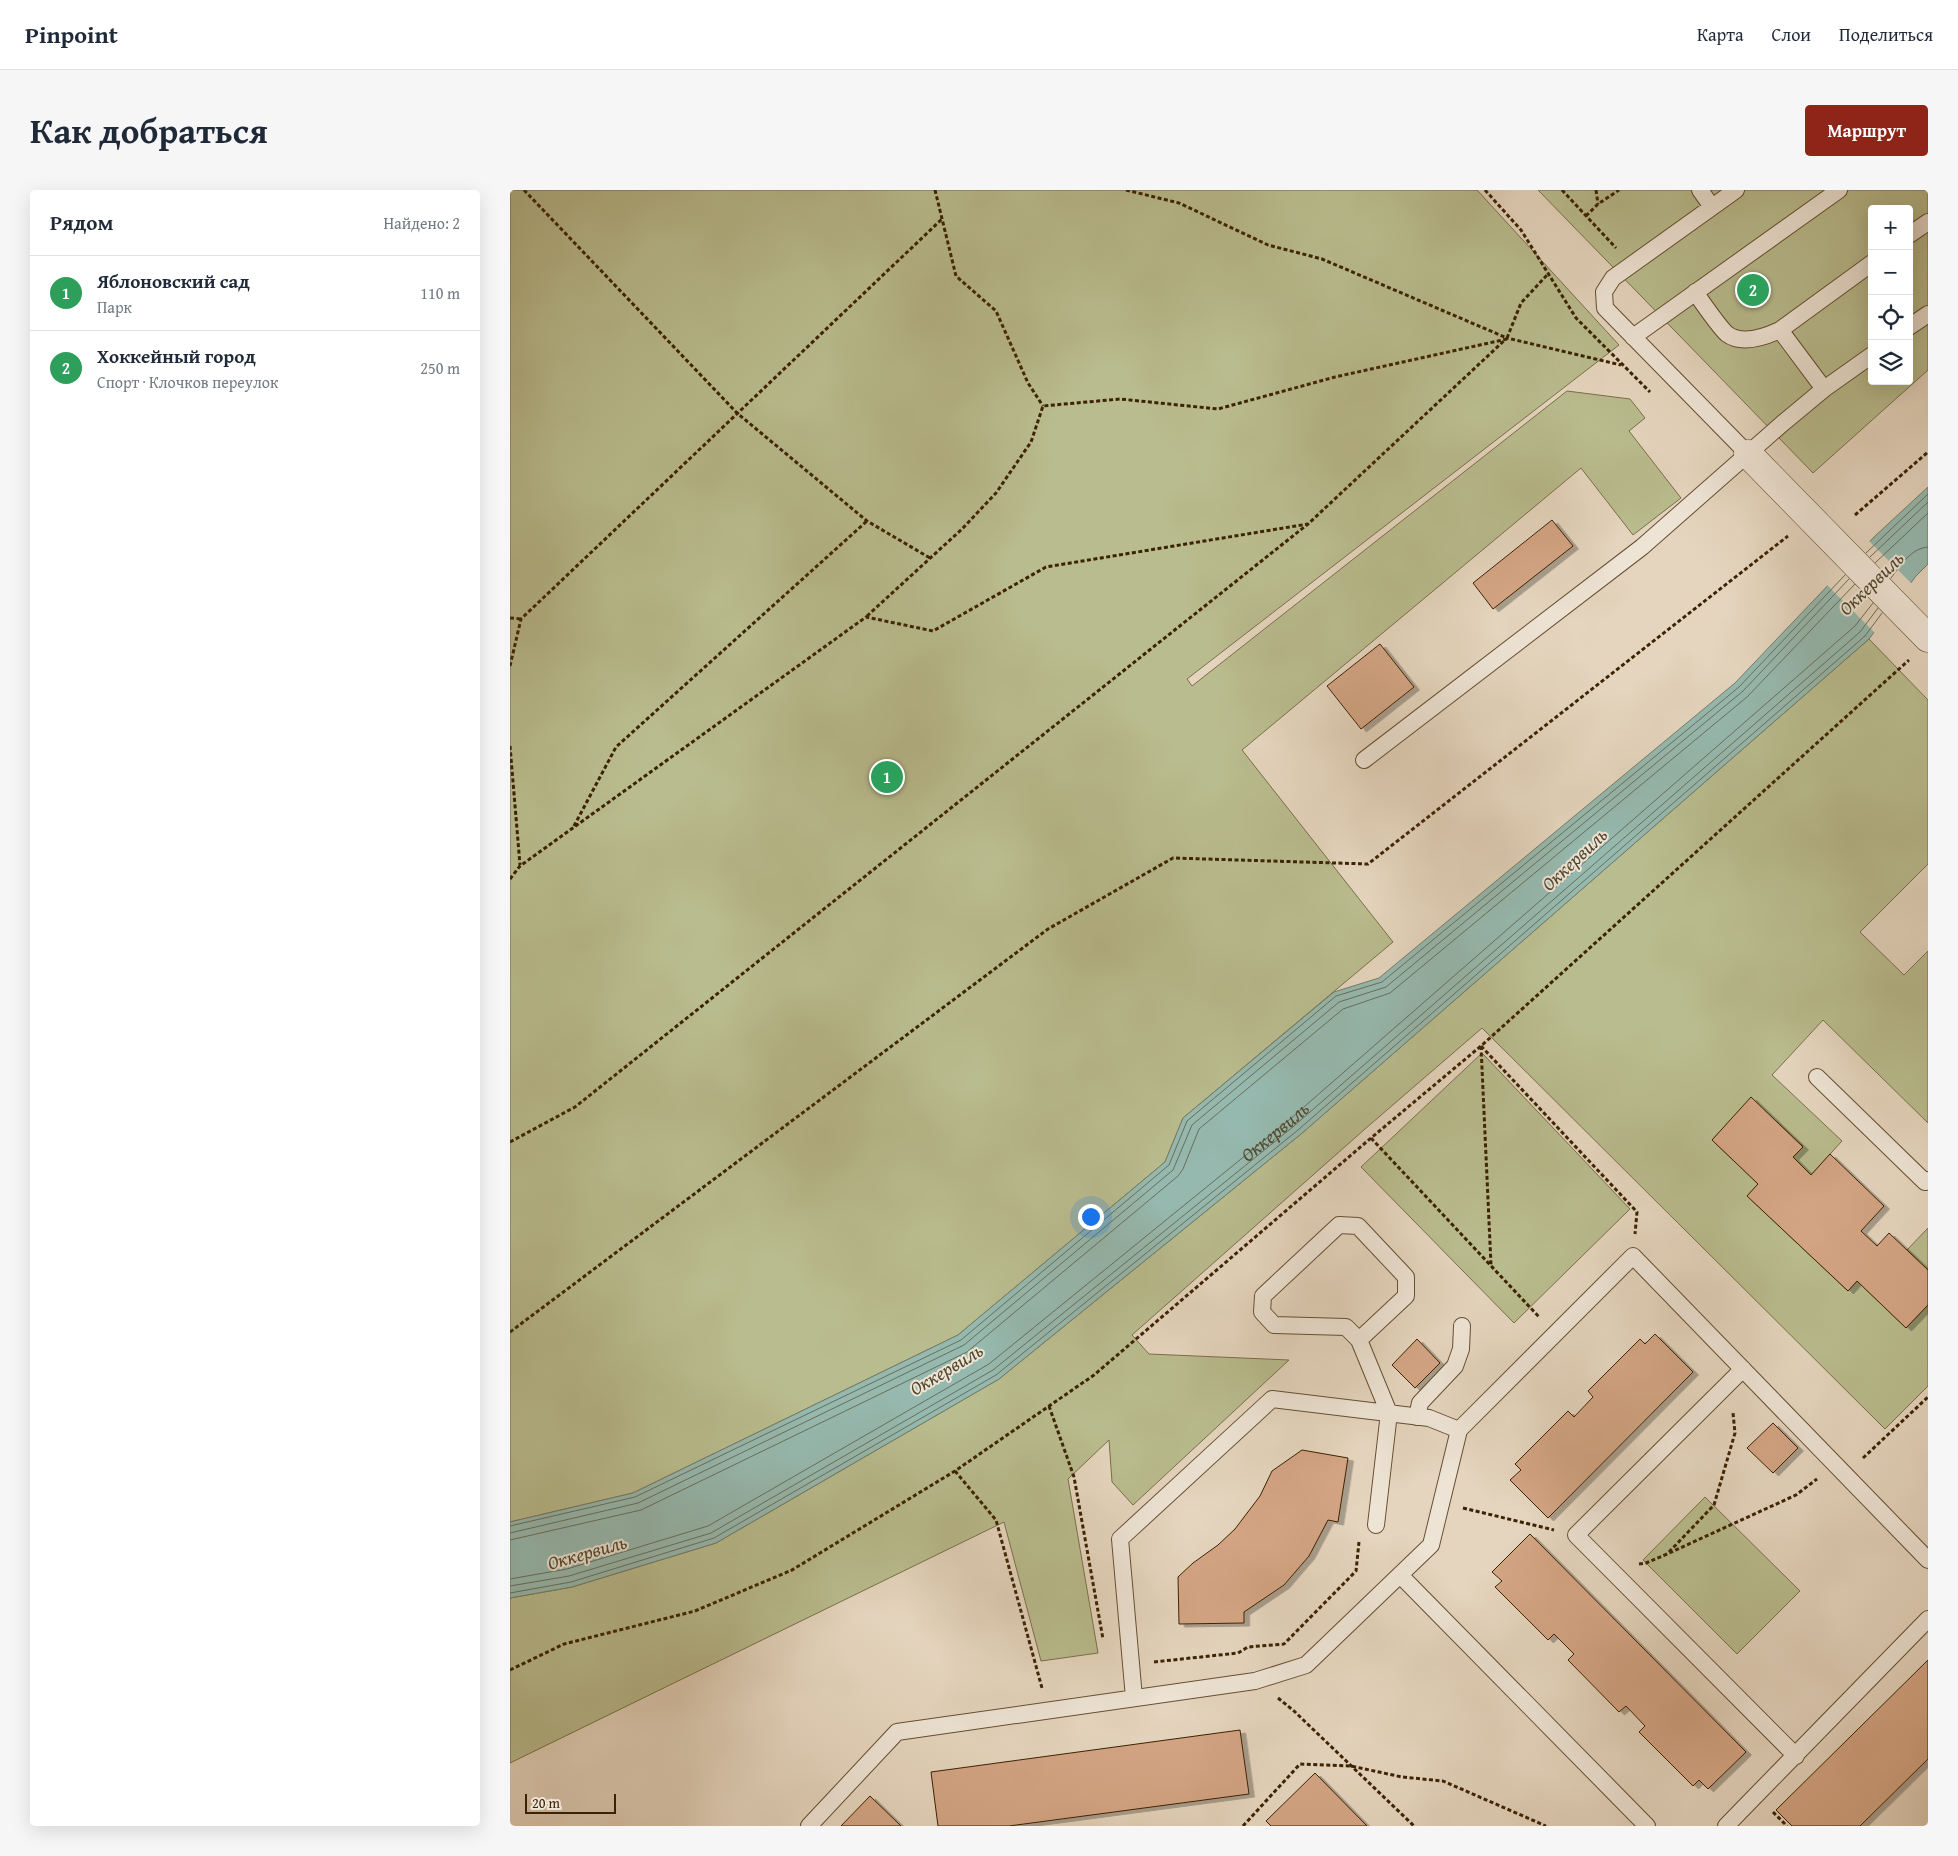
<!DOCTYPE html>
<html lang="ru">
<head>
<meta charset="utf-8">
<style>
	:root { --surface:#fff; --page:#f6f6f7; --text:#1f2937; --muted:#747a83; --line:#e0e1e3; --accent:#8f2418 }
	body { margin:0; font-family:"Gentium Book Plus",serif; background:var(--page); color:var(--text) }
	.controls { position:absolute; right:15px; top:15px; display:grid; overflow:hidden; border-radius:5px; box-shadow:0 5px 20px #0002 }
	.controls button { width:45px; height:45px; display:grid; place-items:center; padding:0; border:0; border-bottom:1px solid var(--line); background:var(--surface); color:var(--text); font:25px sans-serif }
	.scale { position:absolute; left:15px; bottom:12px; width:91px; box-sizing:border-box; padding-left:5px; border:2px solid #3c2204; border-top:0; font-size:14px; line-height:18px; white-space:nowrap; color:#3c2204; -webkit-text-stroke:4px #eee4d5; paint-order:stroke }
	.you { position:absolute; left:580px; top:1026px; width:18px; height:18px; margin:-12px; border:4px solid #fff; border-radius:50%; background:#1a73e8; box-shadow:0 0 0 8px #1a73e833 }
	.badge { display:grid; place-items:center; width:32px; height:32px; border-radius:50%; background:var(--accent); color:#fff; font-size:16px; font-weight:700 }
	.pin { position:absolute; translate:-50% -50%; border:2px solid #fff; box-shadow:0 1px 5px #0006 }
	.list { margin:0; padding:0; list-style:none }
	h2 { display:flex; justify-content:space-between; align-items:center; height:65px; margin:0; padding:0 20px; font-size:21px }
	h2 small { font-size:16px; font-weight:400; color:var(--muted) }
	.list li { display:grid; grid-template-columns:32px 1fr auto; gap:15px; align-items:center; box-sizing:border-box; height:75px; padding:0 20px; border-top:1px solid var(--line) }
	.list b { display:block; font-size:19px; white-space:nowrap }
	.list p { margin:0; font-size:16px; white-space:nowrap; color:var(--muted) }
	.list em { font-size:16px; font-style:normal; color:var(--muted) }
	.icon { flex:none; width:28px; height:28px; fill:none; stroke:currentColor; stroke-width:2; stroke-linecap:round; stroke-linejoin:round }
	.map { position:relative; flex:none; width:1418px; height:1636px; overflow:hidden; border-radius:5px }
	header { display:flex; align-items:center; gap:30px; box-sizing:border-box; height:70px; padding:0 25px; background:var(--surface); border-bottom:1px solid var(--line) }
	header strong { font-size:24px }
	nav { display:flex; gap:28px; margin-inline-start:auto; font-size:18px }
	.intro { display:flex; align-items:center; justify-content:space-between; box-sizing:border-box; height:120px; padding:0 30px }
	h1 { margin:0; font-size:35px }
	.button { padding:12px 22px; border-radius:5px; background:var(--accent); color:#fff; font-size:18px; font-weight:700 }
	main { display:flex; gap:30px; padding:0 30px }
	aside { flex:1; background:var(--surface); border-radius:5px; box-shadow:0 5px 20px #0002 }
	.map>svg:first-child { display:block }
	.green { fill:#b9bc8e; stroke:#7a6f49; fill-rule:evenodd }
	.water { fill:#96b9af; stroke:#727d6b }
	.pier { fill:#e5d5be }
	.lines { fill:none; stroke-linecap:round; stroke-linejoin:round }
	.shore { stroke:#696e5a; stroke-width:1 }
	.building { fill:#d4a584; stroke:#3c2204; filter:url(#shadow) }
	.lane-casing { stroke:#664f32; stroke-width:18 }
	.street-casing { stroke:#664f32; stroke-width:29 }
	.path { stroke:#3c2204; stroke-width:3; stroke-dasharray:4 2.5; stroke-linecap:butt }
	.lane { stroke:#eee4d5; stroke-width:16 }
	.street { stroke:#eee4d5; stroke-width:28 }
	.labels { text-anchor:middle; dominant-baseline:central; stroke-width:4; stroke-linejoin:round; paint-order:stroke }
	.water-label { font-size:19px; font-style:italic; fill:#52482f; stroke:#eee4d5 }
</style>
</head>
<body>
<header>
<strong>Pinpoint</strong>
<nav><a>Карта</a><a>Слои</a><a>Поделиться</a></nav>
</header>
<div class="intro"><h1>Как добраться</h1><a class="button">Маршрут</a></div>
<main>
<aside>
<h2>Рядом<small>Найдено: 2</small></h2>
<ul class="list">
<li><span class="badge" style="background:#2e9e5b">1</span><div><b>Яблоновский сад</b><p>Парк</p></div><em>110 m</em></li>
<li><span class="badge" style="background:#2e9e5b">2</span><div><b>Хоккейный город</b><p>Спорт · Клочков переулок</p></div><em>250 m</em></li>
</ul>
</aside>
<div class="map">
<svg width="1418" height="1636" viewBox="0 0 1418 1636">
	<defs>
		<filter id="shadow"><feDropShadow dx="5.5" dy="3" stdDeviation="0" flood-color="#0004"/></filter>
	</defs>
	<rect width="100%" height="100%" fill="#e5d5be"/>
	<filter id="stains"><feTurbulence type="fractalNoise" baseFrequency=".004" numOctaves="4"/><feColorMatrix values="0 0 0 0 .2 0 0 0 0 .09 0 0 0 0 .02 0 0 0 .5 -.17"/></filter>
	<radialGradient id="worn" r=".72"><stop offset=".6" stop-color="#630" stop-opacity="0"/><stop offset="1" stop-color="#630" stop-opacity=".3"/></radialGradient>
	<path class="green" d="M0,0H967L1109,155L677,489L682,496L1057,201L1120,209L1135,228L1119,241L1171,308L1123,345L1071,278L732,560L883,752L673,928L655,972L448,1145L123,1303L0,1332Z
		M1028,0H1418V180L1303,283ZM1362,19H1399V191H1362Z
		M1359,449L1418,510V674L1350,742L1394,785L1418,761V933L1313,830L1262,885L1332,951L1301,985L1283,967L1293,956L1241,908L1202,950L1248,994L1237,1006L1338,1101L1347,1091L1396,1138L1418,1115V1196L1375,1239L972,838L855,939L622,1145L639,1164L779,1170L623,1315L602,1292L599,1250L558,1289L588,1463L531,1471L494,1332L0,1573V1408L62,1397L206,1353L489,1189L791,944Z
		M972,863L1120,1019L1004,1133L851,977Z
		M1418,1038V1080L1397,1060Z
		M1195,1307L1290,1401L1227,1464L1133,1370Z"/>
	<path class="water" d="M1418,297V374L1406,386L1359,449L791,944L489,1189L206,1353L62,1397L0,1408V1332L123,1303L448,1145L655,972L673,928L824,802L869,788L1225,493L1364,347Z"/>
	<path class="pier" d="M1358,350L1403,395L1366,444L1316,394Z"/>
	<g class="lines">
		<g class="shore">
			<path d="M1356,363L1418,304"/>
			<path d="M1360,367L1418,312"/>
			<path d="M1365,373L1418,323"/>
			<path d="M1381,388C1390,376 1401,358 1418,357"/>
			<path d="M0,1336L125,1307L451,1150L659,975L677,931L826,806L872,792L1229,497L1335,385"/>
			<path d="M0,1343L128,1313L454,1155L663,980L682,935L829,812L876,797L1233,501L1339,389"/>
			<path d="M0,1350L131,1320L457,1162L668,986L673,979L689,939L833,819L880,803L1237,507L1345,394"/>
			<path id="s1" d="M0,1389L57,1379L198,1336L479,1174L779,930L1345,436L1363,413"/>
			<path d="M0,1396L59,1386L201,1343L483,1180L784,936L1350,442L1368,418"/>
			<path d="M0,1403L61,1392L204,1348L486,1185L788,940L1355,446L1372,423"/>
		</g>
	</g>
	<path class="building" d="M1042,330L1063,356L983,419L963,393Z
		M870,454L904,497L851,539L817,496Z
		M1241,907L1293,957L1283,967L1301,985L1320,964L1374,1016L1351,1041L1367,1056L1379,1043L1418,1080V1115L1396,1138L1347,1091L1338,1101L1237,1006L1248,994L1202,950Z
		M1145,1144L1183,1182L1038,1328L1000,1290L1011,1280L1005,1274L1058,1221L1064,1227L1083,1207L1078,1201L1130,1149L1135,1154Z
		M907,1149L930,1173L905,1198L882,1175Z
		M1263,1233L1288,1258L1263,1283L1237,1258Z
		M792,1260L838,1268L828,1332L818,1330L799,1366L774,1395L734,1422V1433L669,1434L668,1387L683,1373L708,1355L725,1339L750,1306L762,1281Z
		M1020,1344L1236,1562L1198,1599L1189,1590L1183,1596L1129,1542L1135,1536L1116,1516L1109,1522L1058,1470L1064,1464L1044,1444L1038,1450L985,1397L992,1391L982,1382Z
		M1418,1470V1569L1350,1636H1282L1266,1620Z
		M730,1540L739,1604L499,1636H428L421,1582Z
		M805,1583L857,1636H761L756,1631Z
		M360,1606L391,1636H331Z"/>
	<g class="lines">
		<g class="lane-casing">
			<path id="lane" d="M1190,0L1202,17
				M1226,0L1103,88L1094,102L1095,118L1238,264
				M1399,45L1418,32
				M1185,102C1192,112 1209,137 1217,144C1232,155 1255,147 1270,140
				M1399,137L1418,124
				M1123,147L1329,0
				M1314,199L1270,140L1362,73
				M854,570L1132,357L1273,233L1314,199L1362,165
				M1307,887L1415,992L1418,990
				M849,1150L836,1137L764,1135L752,1122L753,1106L829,1035L848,1036L896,1087V1106L849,1150L879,1223L866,1335
				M1233,1179L1066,1345L1286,1566
				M907,1227L910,1213L945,1176L951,1159L952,1136
				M890,1385L1137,1636
				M624,1508L610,1349L762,1209L919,1228L949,1240
				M299,1636L387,1542L745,1491L796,1475L921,1355L949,1240L1123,1066L1418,1370
				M1216,1636L1418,1429"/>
		</g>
		<g class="street-casing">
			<path id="street" d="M1238,264L1418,448"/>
		</g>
		<path class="path" d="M14,0L227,223L357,331L420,368
			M425,0L446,86L486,121L518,193L533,216
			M616,0L669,13L758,55L812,69L997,148
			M975,0L1011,40L1066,128L1140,202
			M1052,0L1106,58
			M1086,0L1088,14
			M1076,26L1088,14L1109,0
			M997,148L1011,113L1038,84
			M1345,325L1418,262
			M357,426L452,339L486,303L521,252L533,216L610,209L708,219L825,187L997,149
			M0,428L11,429
			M0,476L11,429L432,29
			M0,556L10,675
			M64,636L106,557L357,331
			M0,689L10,676L356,427L423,441L536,377L798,334
			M971,856L1127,1022L1125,1044
			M971,856L981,1075
			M861,948L1030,1128
			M0,952L65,917L798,334L997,148L1111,175
			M0,1142L538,739L663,668L858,674L1278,346
			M539,1216L564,1287L593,1449
			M1353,1268L1418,1207
			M445,1281L486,1330L532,1498
			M953,1318L1044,1340
			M1159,1362L1204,1315L1225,1243L1223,1223
			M1129,1374L1136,1373L1157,1364L1286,1305L1307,1289
			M644,1472L728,1463L738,1457L774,1454L846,1381L849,1352
			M0,1480L54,1454L185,1421L282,1380L445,1281L584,1185L861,948L971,856L1399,470
			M768,1508L784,1521L904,1636
			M1263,1622L1277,1636
			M733,1636L790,1574L841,1576L892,1587L933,1591L1036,1636"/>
		<use href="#lane" class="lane"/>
		<use href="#street" class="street"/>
	</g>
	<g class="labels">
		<g class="water-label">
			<text transform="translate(1361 393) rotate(-44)">Оккервиль</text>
			<text transform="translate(1064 669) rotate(-43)">Оккервиль</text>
			<text stroke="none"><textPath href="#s1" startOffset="898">Оккервиль</textPath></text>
			<text transform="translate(436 1179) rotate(-31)">Оккервиль</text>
			<text transform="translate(77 1362) rotate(-16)">Оккервиль</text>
		</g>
	</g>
	<rect width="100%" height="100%" filter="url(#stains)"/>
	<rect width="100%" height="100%" fill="url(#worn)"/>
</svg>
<div class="controls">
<button>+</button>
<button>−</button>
<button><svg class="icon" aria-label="locate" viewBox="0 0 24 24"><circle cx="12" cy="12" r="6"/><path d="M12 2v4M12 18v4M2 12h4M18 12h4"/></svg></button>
<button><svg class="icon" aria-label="layers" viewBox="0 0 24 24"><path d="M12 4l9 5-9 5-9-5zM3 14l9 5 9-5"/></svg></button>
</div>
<div class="scale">20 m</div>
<div class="you"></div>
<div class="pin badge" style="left:377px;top:587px;background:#2e9e5b">1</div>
<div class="pin badge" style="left:1243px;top:100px;background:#2e9e5b">2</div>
</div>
</main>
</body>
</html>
